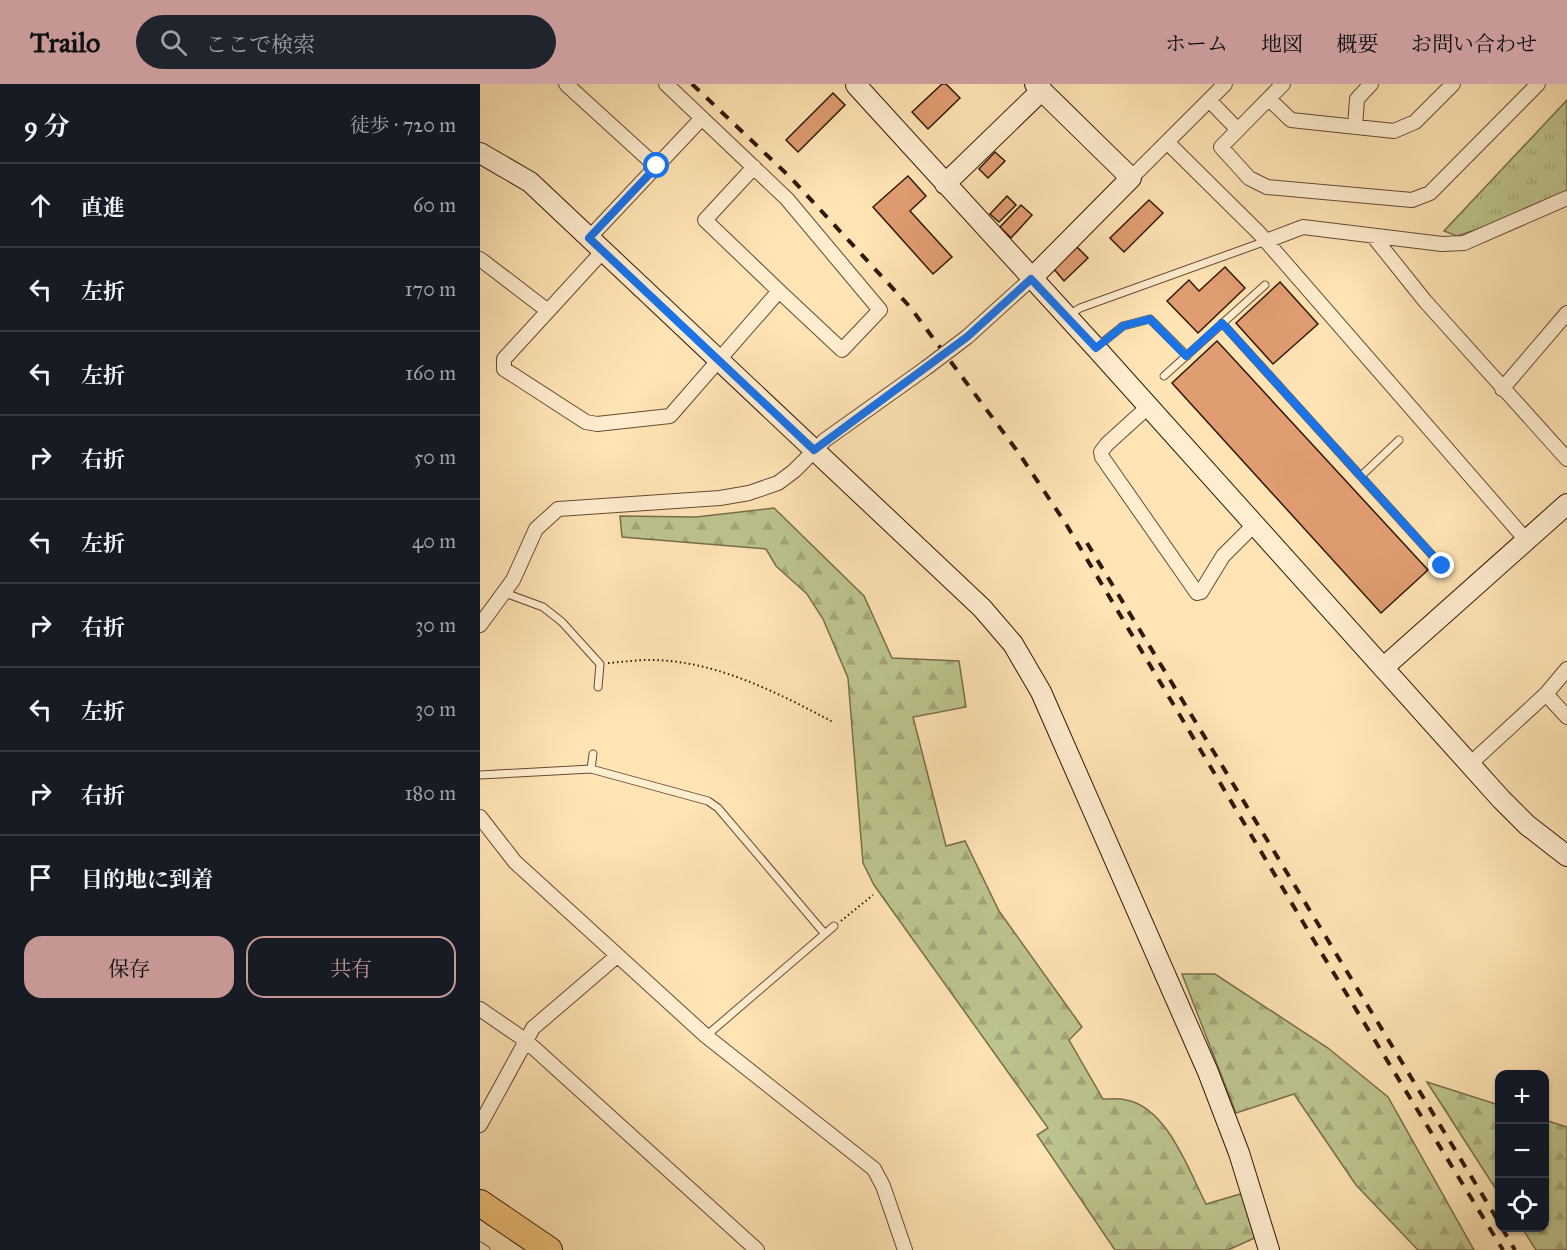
<!DOCTYPE html>
<html lang="ja">
<head>
<meta charset="utf-8">
<style>
	:root { --surface:#171b24; --page:#20242c; --text:#f1f3f6; --muted:#9ea1a6; --line:#363941; --accent:#c59692 }
	body { margin:0; font-family:"IM FELL Great Primer","Noto Serif JP",serif; background:var(--page); color:var(--text) }
	.controls { position:absolute; right:18px; bottom:18px; display:grid; overflow:hidden; border-radius:12px; box-shadow:0 2px 4px #0004 }
	.controls button { width:54px; height:54px; display:grid; place-items:center; padding:0; border:0; border-bottom:2px solid var(--line); background:var(--surface); color:var(--text); font:30px sans-serif }
	.stop { position:absolute; width:18px; height:18px; margin:-14px; border:4px solid #1a73e8; border-radius:50%; background:#fff }
	.stop.end { background:#1a73e8; border-color:#fff; box-shadow:0 2px 6px #0008 }
	.list { margin:0; padding:0; list-style:none }
	h2 { display:flex; justify-content:space-between; align-items:center; height:78px; margin:0; padding:0 24px; font-size:26px }
	h2 small { font-size:20px; font-weight:400; color:var(--muted) }
	.list li { display:grid; grid-template-columns:39px 1fr auto; gap:18px; align-items:center; box-sizing:border-box; height:84px; padding:0 24px; border-top:2px solid var(--line) }
	.list b { display:block; font-size:22px; white-space:nowrap }
	.list em { font-size:20px; font-style:normal; color:var(--muted) }
	.actions { display:flex; gap:12px; padding:18px 24px }
	.actions a { flex:1; padding:14px 0; border:2px solid var(--accent); border-radius:18px; text-align:center; font-size:21px; color:var(--accent) }
	.actions .main { background:var(--accent); color:#111 }
	.icon { flex:none; width:33px; height:33px; fill:none; stroke:currentColor; stroke-width:2; stroke-linecap:round; stroke-linejoin:round }
	.map { position:relative; flex:none; width:1087px; height:1166px; overflow:hidden }
	header { display:flex; align-items:center; gap:36px; box-sizing:border-box; height:84px; padding:0 30px; background:var(--accent); color:#111 }
	header strong { font-size:28px }
	nav { display:flex; gap:33px; margin-inline-start:auto; font-size:21px }
	.search { width:420px; height:54px; background:var(--page); display:flex; align-items:center; gap:15px; box-sizing:border-box; padding:0 21px; border-radius:33px; color:var(--muted); font-size:22px }
	main { display:flex }
	aside { flex:1; background:var(--surface) }
	.map>svg:first-child { display:block }
	.forest { fill:url(#forest-firs); stroke:#786e4a; stroke-width:1.5 }
	.park { fill:url(#park-tufts); stroke:#786e4a; stroke-width:1.5 }
	.building { fill:#e09d71; stroke:#321606; stroke-width:1.5 }
	.lines { fill:none; stroke-linecap:round; stroke-linejoin:round }
	.lane-casing { stroke:#654a32; stroke-width:9 }
	.street-casing { stroke:#654a32; stroke-width:16 }
	.secondary-casing { stroke:#321606; stroke-width:22 }
	.highway-casing { stroke:#321606; stroke-width:28 }
	.path { stroke:#321606; stroke-width:2; stroke-dasharray:1.5 3; stroke-linecap:butt }
	.lane { stroke:#ffedcf; stroke-width:7 }
	.street { stroke:#ffedcf; stroke-width:14 }
	.secondary { stroke:#ffedcf; stroke-width:20 }
	.highway { stroke:#f0c27a; stroke-width:26 }
	.rail { stroke:#321606; stroke-width:4; stroke-dasharray:10 10; stroke-linecap:butt }
	.street-bridge-casing { stroke:#654a32; stroke-width:16; stroke-linecap:butt }
	.street-bridge { stroke:#ffedcf; stroke-width:14 }
	.route { stroke:#1a73e8; stroke-width:8 }
</style>
</head>
<body>
<header>
<strong>Trailo</strong>
<div class="search"><svg class="icon" aria-label="search" viewBox="0 0 24 24"><circle cx="10" cy="10" r="6"/><path d="M15 15l6 6"/></svg>ここで検索</div>
<nav><a>ホーム</a><a>地図</a><a>概要</a><a>お問い合わせ</a></nav>
</header>
<main>
<aside>
<h2>9 分<small>徒歩 · 720 m</small></h2>
<ul class="list">
<li><svg class="icon" aria-label="ahead" viewBox="0 0 24 24"><path d="M12 20V5M6 11l6-6 6 6"/></svg><div><b>直進</b></div><em>60 m</em></li>
<li><svg class="icon" aria-label="left" viewBox="0 0 24 24"><path d="M17 20v-9H6M10 6l-5 5 5 5"/></svg><div><b>左折</b></div><em>170 m</em></li>
<li><svg class="icon" aria-label="left" viewBox="0 0 24 24"><path d="M17 20v-9H6M10 6l-5 5 5 5"/></svg><div><b>左折</b></div><em>160 m</em></li>
<li><svg class="icon" aria-label="right" viewBox="0 0 24 24"><path d="M7 20v-9h11M14 6l5 5-5 5"/></svg><div><b>右折</b></div><em>50 m</em></li>
<li><svg class="icon" aria-label="left" viewBox="0 0 24 24"><path d="M17 20v-9H6M10 6l-5 5 5 5"/></svg><div><b>左折</b></div><em>40 m</em></li>
<li><svg class="icon" aria-label="right" viewBox="0 0 24 24"><path d="M7 20v-9h11M14 6l5 5-5 5"/></svg><div><b>右折</b></div><em>30 m</em></li>
<li><svg class="icon" aria-label="left" viewBox="0 0 24 24"><path d="M17 20v-9H6M10 6l-5 5 5 5"/></svg><div><b>左折</b></div><em>30 m</em></li>
<li><svg class="icon" aria-label="right" viewBox="0 0 24 24"><path d="M7 20v-9h11M14 6l5 5-5 5"/></svg><div><b>右折</b></div><em>180 m</em></li>
<li><svg class="icon" aria-label="arrive" viewBox="0 0 24 24"><path d="M6 21V4h12l-3 4 3 4H6"/></svg><div><b>目的地に到着</b></div></li>
</ul>
<div class="actions"><a class="main">保存</a><a>共有</a></div>
</aside>
<div class="map">
<svg width="1087" height="1166" viewBox="0 0 1087 1166">
	<defs>
		<pattern id="forest-firs" width="22" height="20" patternUnits="userSpaceOnUse" patternTransform="scale(1.5)"><rect width="22" height="20" fill="#bec58f"/><path d="M5 1l3.5 6h-7zM16 11l3.5 6h-7z" fill="#a4a87a"/></pattern>
		<pattern id="park-tufts" width="24" height="20" patternUnits="userSpaceOnUse" patternTransform="scale(1.5)"><rect width="24" height="20" fill="#bec58f"/><path d="M3 7l-1-3M5 7V3M7 7l1-3M15 17l-1-3M17 17v-4M19 17l1-3" fill="none" stroke="#a4a87a"/></pattern>
	</defs>
	<rect width="100%" height="100%" fill="#ffe4b5"/>
	<filter id="stains"><feTurbulence type="fractalNoise" baseFrequency=".00333" numOctaves="4"/><feColorMatrix values="0 0 0 0 .2 0 0 0 0 .09 0 0 0 0 .02 0 0 0 .5 -.17"/></filter>
	<radialGradient id="worn" r=".72"><stop offset=".6" stop-color="#630" stop-opacity="0"/><stop offset="1" stop-color="#630" stop-opacity=".3"/></radialGradient>
	<path class="forest" d="M294,424L384,512L412,574L479,577L486,623L433,633L466,762L485,757L519,827L602,943L589,956L623,1015C630,1015 639,1014 646,1016C687,1023 709,1087 726,1120L764,1109L779,1152L748,1166H635L557,1051L568,1044L394,801L383,779L368,594L343,535L327,510L296,482L286,465L142,453L140,432L216,433Z
		M702,890H735L848,964L908,1013L994,1166H938L876,1101L814,1010L756,1029Z
		M947,998L1019,1021V1110Z
		M1065,1036L1087,1043V1166H1056L1042,1144H1064Z"/>
	<path class="park" d="M1087,16V107L1026,136L977,152L964,147Z"/>
	<path class="building" d="M462,0H466L480,14L448,45L432,28Z
		M353,9L365,21L318,68L306,56Z
		M515,68L525,77L508,94L499,85Z
		M428,92L446,112L430,127L472,173L453,190L393,123Z
		M527,112L536,121L519,138L510,130Z
		M669,116L683,129L644,168L630,154Z
		M541,121L552,131L531,154L520,143Z
		M596,162L608,174L584,197L573,184Z
		M745,183L765,204L718,249L687,217L709,196L719,207Z
		M800,198L838,240L793,280L756,239Z
		M737,257L948,486L901,529L692,299Z"/>
	<g class="lines">
		<g class="lane-casing">
			<path id="lane" d="M589,231L600,224L786,157
				M742,239L962,482
				M618,262L643,242L670,235L707,272
				M684,292L785,201
				M881,392L919,356
				M25,509L63,523L82,538L120,580L118,603
				M111,685L113,670
				M0,691L111,685L228,717L238,724L345,850
				M226,952L354,842
				M0,1162L6,1166"/>
		</g>
		<g class="street-casing">
			<path id="street" d="M86,0L177,83
				M803,0L741,63L769,94L787,103L932,116L950,109L1058,0
				M789,15L811,36L914,47L935,38L973,0
				M729,16L758,46
				M875,43L877,15L891,0
				M687,58L779,149L1047,457
				M274,83L225,136L299,207
				M651,94L745,0
				M893,152L945,217L1087,375
				M109,154L222,34
				M786,157L823,143L962,160L984,159L1087,114
				M123,167L24,275V285L106,338L117,340L190,332L299,207L362,266L400,226L307,115L186,0
				M0,175L68,227
				M487,253L551,195
				M1022,305L1087,229
				M669,322L627,360L621,368L622,373L717,509L721,508L743,472L775,440
				M0,541L33,496L56,445L78,425L240,414L269,409L298,399L314,387L345,356L446,284
				M1066,610L1087,633
				M990,680L1066,610L1087,585
				M0,733L35,778L226,952L394,1085L403,1102L425,1166
				M0,925L45,956L277,1166
				M0,1041L53,944L137,872"/>
		</g>
		<g class="secondary-casing">
			<path id="secondary" d="M376,1L616,264L1021,715L1047,741L1087,772
				M0,69L50,98L502,524L533,560L561,608L728,988L759,1069L789,1166
				M465,100L562,6
				M551,195L651,94L555,0
				M903,584L1087,420"/>
		</g>
		<g class="highway-casing">
			<path id="highway" d="M0,1119L69,1166"/>
		</g>
		<path class="path" d="M128,579C142,578 156,576 170,576C235,576 298,609 353,638
			M361,837L393,811"/>
		<use href="#lane" class="lane"/>
		<use href="#street" class="street"/>
		<use href="#secondary" class="secondary"/>
		<use href="#highway" class="highway"/>
		<path class="rail" d="M212,0L310,93L430,223L538,368L586,440L836,860L1023,1166
			M607,459L1020,1140
			M1022,1144L1035,1166"/>
		<g class="street-bridge-casing">
			<path id="street-bridge" d="M446,284L487,253"/>
		</g>
		<use href="#street-bridge" class="street-bridge"/>
	</g>
	<g class="lines">
		<path class="route" d="M177,82L109,154L334,366L487,253L551,195L616,264L643,242L670,235L706,272L742,239L962,482"/>
	</g>
	<rect width="100%" height="100%" filter="url(#stains)"/>
	<rect width="100%" height="100%" fill="url(#worn)"/>
</svg>
<div class="controls">
<button>+</button>
<button>−</button>
<button><svg class="icon" aria-label="locate" viewBox="0 0 24 24"><circle cx="12" cy="12" r="6"/><path d="M12 2v4M12 18v4M2 12h4M18 12h4"/></svg></button>
</div>
<div class="stop" style="left:177px;top:82px"></div>
<div class="stop end" style="left:962px;top:482px"></div>
</div>
</main>
</body>
</html>
